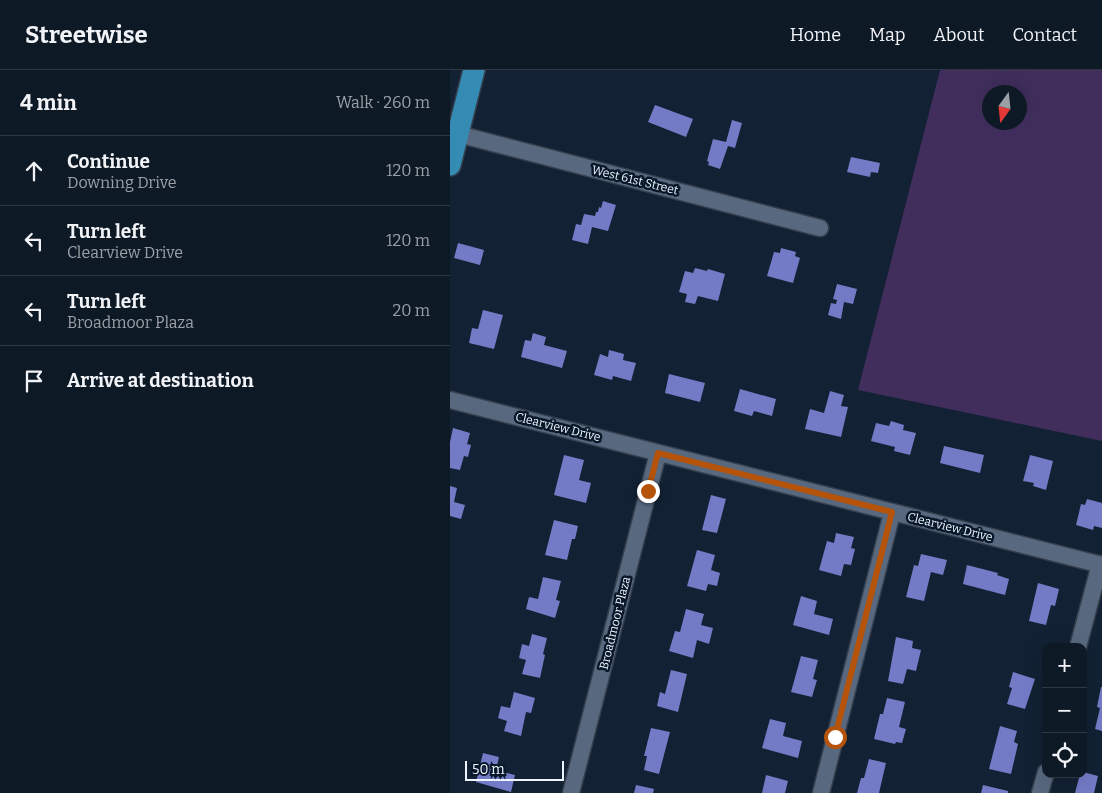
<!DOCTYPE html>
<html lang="en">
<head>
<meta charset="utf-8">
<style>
	:root { --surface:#0e1926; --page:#1c2632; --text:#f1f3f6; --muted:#9ba0a7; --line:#2e3843 }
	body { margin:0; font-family:Bitter,serif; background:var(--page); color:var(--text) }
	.controls { position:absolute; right:15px; bottom:15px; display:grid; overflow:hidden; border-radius:10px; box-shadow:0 5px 20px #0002 }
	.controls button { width:45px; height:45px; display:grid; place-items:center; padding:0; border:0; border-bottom:1px solid var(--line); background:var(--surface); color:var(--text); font:25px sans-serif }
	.compass { position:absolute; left:532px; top:15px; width:45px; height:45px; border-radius:50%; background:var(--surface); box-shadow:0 5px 20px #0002; rotate:195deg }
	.scale { position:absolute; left:15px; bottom:12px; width:99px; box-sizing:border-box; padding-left:5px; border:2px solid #ecf5ff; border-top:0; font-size:14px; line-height:18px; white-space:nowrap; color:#ecf5ff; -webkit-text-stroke:4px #091829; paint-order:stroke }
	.stop { position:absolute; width:15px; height:15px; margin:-11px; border:4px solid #b45309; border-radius:50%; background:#fff }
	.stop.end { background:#b45309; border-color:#fff; box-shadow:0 1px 5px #0008 }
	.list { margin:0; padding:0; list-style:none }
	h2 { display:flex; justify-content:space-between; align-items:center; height:65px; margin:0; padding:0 20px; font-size:21px }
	h2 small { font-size:16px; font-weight:400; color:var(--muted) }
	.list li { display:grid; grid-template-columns:32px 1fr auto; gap:15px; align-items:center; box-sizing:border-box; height:70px; padding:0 20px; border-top:1px solid var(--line) }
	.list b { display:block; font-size:19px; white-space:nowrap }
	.list p { margin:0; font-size:16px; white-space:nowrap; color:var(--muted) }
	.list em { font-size:16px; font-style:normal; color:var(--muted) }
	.icon { flex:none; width:28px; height:28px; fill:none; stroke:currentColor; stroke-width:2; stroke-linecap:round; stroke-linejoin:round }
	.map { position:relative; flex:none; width:652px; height:723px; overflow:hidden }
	header { display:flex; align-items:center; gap:30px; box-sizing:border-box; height:70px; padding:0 25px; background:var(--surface); border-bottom:1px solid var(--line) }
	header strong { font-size:24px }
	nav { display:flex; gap:28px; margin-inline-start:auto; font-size:18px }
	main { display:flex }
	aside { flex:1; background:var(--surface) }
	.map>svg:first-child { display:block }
	.green { fill:#412e5d; fill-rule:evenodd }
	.building { fill:#737bc6 }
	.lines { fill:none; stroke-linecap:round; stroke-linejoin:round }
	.minor-casing { stroke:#353e4c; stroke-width:19 }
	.major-casing { stroke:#353e4c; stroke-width:24 }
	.minor { stroke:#58697f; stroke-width:16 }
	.major { stroke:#348cb4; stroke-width:21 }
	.route { stroke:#b45309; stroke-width:6 }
	.labels { text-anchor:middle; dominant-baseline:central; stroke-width:5; stroke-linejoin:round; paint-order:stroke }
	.street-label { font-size:12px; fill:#ecf5ff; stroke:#091829 }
</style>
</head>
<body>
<header>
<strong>Streetwise</strong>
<nav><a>Home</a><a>Map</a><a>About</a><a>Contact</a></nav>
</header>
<main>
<aside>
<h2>4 min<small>Walk · 260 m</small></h2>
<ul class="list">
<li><svg class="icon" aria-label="ahead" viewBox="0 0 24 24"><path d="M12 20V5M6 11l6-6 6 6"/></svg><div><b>Continue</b><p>Downing Drive</p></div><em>120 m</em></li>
<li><svg class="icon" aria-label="left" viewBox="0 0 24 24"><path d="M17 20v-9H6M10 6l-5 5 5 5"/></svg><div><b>Turn left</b><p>Clearview Drive</p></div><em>120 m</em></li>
<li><svg class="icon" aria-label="left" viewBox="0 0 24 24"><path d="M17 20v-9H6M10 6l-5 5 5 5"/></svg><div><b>Turn left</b><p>Broadmoor Plaza</p></div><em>20 m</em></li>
<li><svg class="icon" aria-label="arrive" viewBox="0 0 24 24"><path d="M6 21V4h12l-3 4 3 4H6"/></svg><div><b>Arrive at destination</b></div></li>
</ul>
</aside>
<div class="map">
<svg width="652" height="723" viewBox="0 0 652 723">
	<rect width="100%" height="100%" fill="#122133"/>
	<path class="green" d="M490,0H652V371L408,320ZM540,22H570V52H540Z"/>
	<path class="building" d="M205,35L243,49L236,67L198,52Z
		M282,50L292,53L285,78L278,76L270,99L258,95L259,92L257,91L263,69L276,72Z
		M401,87L430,93L428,103L421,102L420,107L397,102Z
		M153,131L166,135L158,161L142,157L138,174L122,170L126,154L131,155L134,144L145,146L146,142H148L149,137L151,138Z
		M8,173L34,180L30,195L4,188Z
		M331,178L346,182L345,186L350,188L343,213L317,206L324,182L330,183Z
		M245,198L257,201L258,199L275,204L268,231L248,226L245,234L235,232L237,224L229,222L235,201L243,203Z
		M387,214L407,219L403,234L394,232L391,249L378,245L381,233L386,234L387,230L383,229Z
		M33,240L53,245L44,279L19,273L22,258L28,259Z
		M83,263L96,267L94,275L117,281L112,298L71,287L75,270L81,271Z
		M159,280L174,284L173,290L186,293L181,311L163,306L162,310L144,305L150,284L158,287Z
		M219,304L255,313L250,332L215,323Z
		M290,319L326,329L322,346L304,341L302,346L284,341Z
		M380,321L394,325L391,336L398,337L391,367L355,359L360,339L374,343Z
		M441,351L454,355L453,360L466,363L460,385L444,381L445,377L421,371L426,353L439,356Z
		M3,358L20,363L17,374L21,375L18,387L14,386L10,400L0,398V372Z
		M494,376L534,385L530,403L490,393Z
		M114,385L134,390L129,410L141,413L136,433L104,425Z
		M580,385L603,391L596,420L583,416L584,413L573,411Z
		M0,416L7,418L4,432L15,435L11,449L0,446Z
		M261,425L276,429L267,463L252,460Z
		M637,429L652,433V458L644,456L643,460L626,455L631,434L635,435Z
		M104,450L128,456L125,469H122L117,490L95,485Z
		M386,463L404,467L401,478L405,479L401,495L394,494L391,506L369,500L377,471L384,473Z
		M247,480L265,485L261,500L270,503L267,516L258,514L256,521L237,516Z
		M471,484L497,490L493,505L481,502L474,531L456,527L464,495L468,496Z
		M517,495L548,503L547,505L559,509L555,525L513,514Z
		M93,507L111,511L106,530L110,531L105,548L76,539L79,527L88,529Z
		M588,513L609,519L605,536L601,535L596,555L579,551Z
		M351,526L367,531L364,544L383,549L379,565L343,555Z
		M236,539L254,544L251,555L263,558L259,574L247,570L243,588L219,581L225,561L230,562Z
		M82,564L97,568L93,584L95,585L90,608L72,604L76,590L69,588L72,574L79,576Z
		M446,567L463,571L462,578L471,580L466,601L457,599L453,614L438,611Z
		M351,586L368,590L363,609L367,610L362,627L341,622Z
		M221,600L237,604L228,642L207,636L210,622L215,624Z
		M563,602L585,609L575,639L557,634L562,618L559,617Z
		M651,617H652V661L645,659L650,638L647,637Z
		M64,622L85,628L81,643L76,642L71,666L54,661L57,651L48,648L51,636L60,638Z
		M437,628L455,632L449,657L456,659L452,673L446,672L445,674L424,669L430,644H433Z
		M320,649L336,653L333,666L352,671L348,688L312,678Z
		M550,656L567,661L564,672L568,674L561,704L539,699Z
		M201,658L220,662L209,704L194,700L197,686H194Z
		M33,683L49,687L46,700L65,705L61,722L26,712Z
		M419,689L436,693L429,723H407L411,708H414Z
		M633,702L648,706L644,723H625L630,704H633Z
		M316,705L338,711L335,723H312Z
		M186,715L204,719L203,723H184Z
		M533,715L558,721V723H531Z"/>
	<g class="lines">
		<g class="minor-casing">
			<path id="minor" d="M0,62L370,158
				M0,330L652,495
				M628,577L650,494
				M121,723L208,383
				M371,723L442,443
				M590,723L596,702"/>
		</g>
		<g class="major-casing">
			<path id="major" d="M0,95L24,0"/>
		</g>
		<use href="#minor" class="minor"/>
		<use href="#major" class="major"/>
	</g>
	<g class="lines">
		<path class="route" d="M198,421L208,383L442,442L385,667"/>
	</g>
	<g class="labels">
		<g class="street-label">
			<text transform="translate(185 110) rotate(14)">West 61st Street</text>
			<text transform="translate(108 357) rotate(14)">Clearview Drive</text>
			<text transform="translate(500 457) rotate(14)">Clearview Drive</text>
			<text transform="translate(165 553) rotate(-76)">Broadmoor Plaza</text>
		</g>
	</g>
</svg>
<div class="controls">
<button>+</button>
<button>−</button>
<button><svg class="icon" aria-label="locate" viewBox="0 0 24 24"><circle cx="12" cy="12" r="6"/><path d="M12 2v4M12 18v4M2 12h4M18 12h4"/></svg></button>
</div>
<svg class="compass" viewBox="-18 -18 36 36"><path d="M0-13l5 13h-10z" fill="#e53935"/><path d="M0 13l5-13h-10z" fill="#9ba0a7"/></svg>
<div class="scale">50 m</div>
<div class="stop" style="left:385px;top:667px"></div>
<div class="stop end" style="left:198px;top:421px"></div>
</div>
</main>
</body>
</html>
